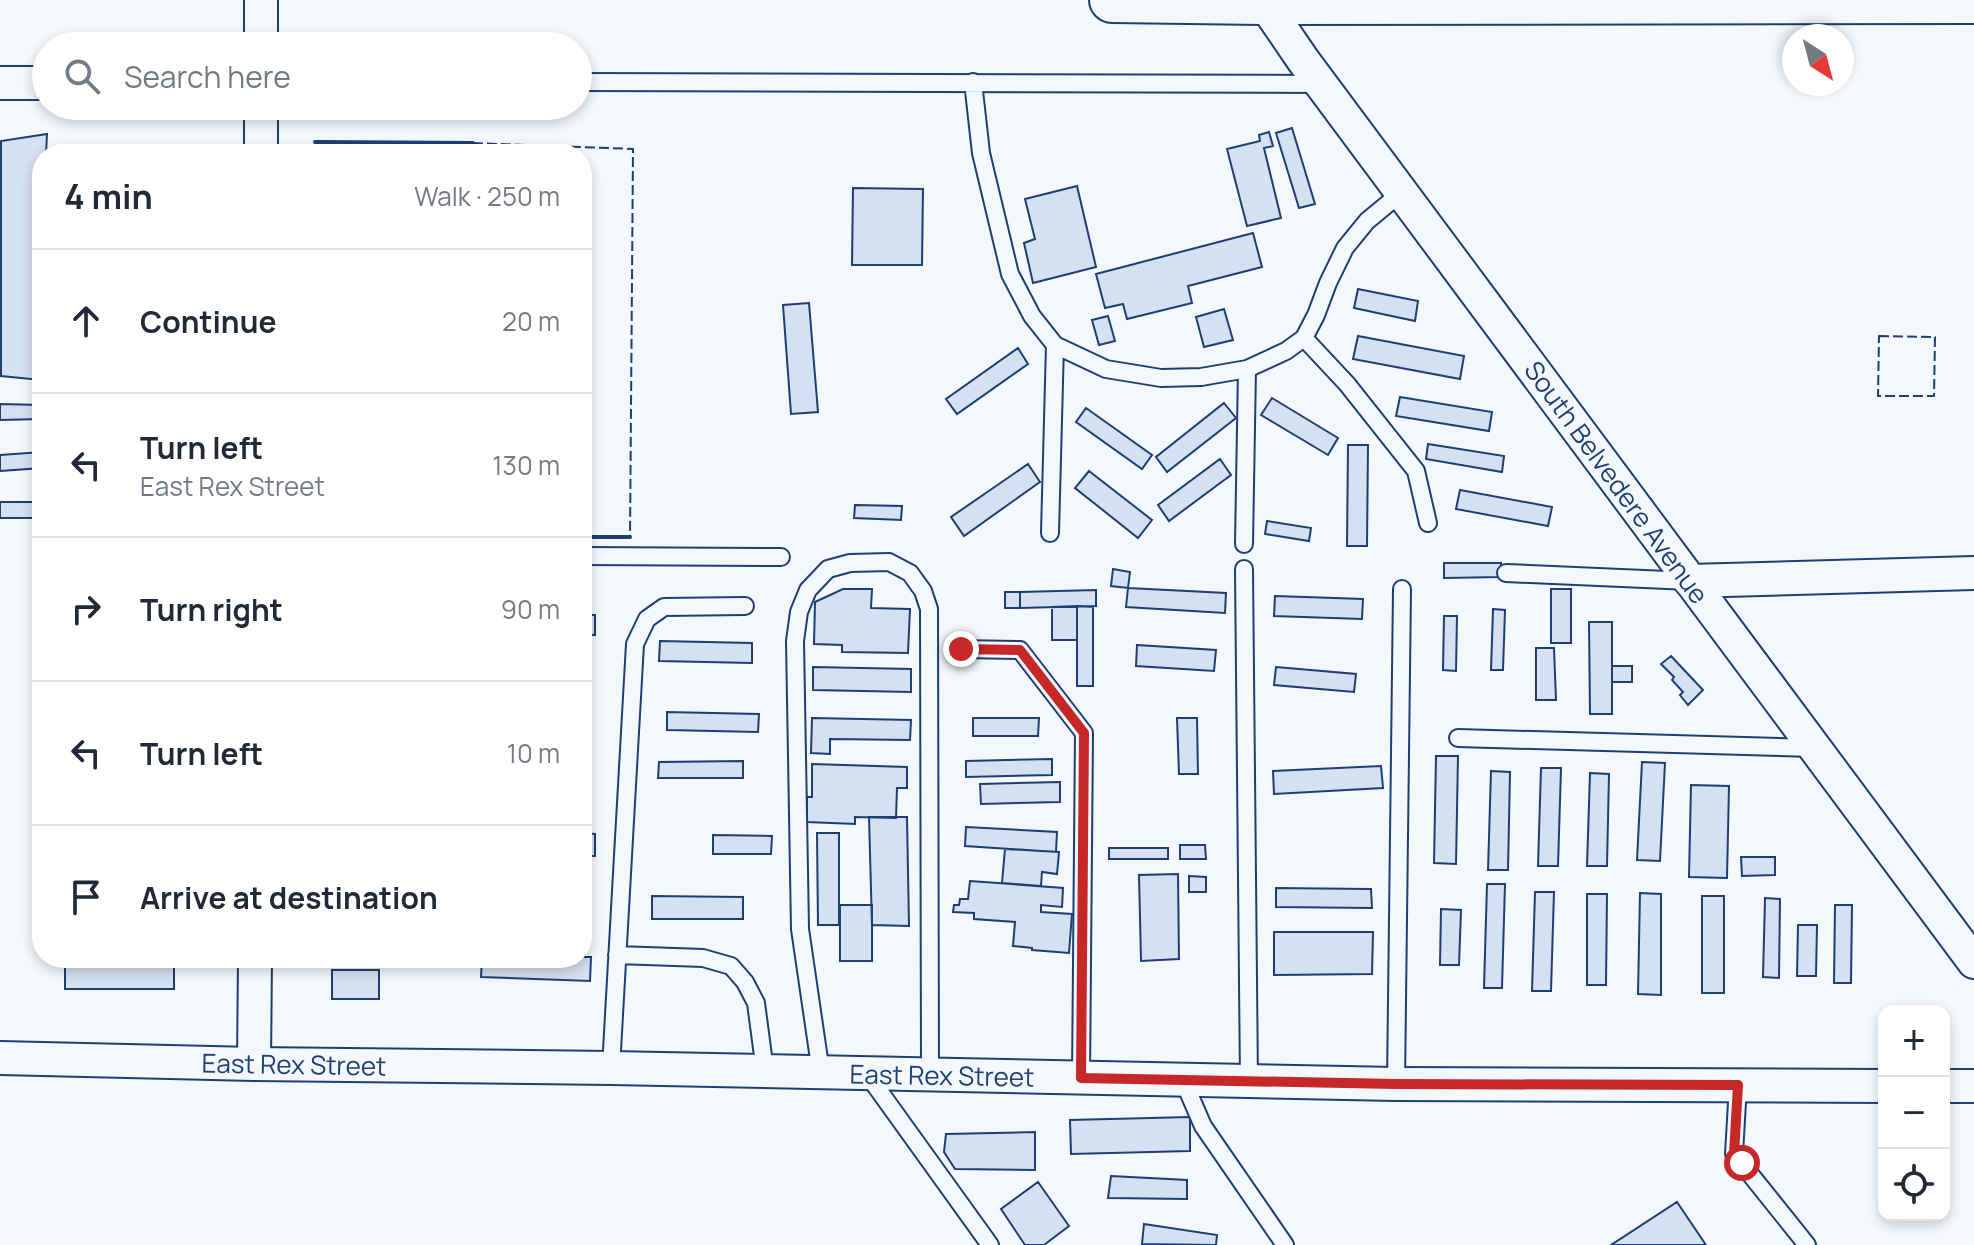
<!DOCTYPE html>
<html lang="en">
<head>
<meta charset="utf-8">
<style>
	:root { --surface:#fff; --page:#f6f6f7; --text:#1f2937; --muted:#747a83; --line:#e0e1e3 }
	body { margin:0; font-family:Manrope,sans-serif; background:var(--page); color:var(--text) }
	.controls { position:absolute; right:24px; bottom:24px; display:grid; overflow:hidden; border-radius:16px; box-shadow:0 4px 12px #0003 }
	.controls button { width:72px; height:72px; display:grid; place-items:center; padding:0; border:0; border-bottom:2px solid var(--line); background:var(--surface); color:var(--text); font:40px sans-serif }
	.compass { position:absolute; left:1782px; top:24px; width:72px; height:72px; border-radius:50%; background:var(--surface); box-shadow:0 4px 12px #0003; rotate:144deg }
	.stop { position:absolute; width:24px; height:24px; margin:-18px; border:6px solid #c62828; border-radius:50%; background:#fff }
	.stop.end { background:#c62828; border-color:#fff; box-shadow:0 2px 8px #0008 }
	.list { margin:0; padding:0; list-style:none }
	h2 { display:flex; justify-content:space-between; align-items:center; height:104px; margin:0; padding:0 32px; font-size:34px }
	h2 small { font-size:26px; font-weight:400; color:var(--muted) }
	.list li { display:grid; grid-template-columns:52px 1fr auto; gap:24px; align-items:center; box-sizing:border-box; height:144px; padding:0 32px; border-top:2px solid var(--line) }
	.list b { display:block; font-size:30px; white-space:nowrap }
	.list p { margin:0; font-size:26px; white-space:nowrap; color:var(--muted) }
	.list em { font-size:26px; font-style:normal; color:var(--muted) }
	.icon { flex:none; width:44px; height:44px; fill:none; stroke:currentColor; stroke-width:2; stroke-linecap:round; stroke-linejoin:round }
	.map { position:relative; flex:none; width:1974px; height:1245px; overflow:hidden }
	.search { position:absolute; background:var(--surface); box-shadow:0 4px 12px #0003; left:32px; top:32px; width:560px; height:88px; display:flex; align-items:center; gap:20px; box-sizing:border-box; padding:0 28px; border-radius:44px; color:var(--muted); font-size:30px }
	.panel { position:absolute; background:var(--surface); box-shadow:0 4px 12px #0003; left:32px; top:144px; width:560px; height:824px; border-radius:32px }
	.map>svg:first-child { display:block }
	.building { fill:#d5e0f0; stroke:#1d3f73; stroke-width:2 }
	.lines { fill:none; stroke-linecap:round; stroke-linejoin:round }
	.lane-casing { stroke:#1d3f73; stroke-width:20 }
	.street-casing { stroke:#1d3f73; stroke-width:36 }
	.secondary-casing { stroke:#1d3f73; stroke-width:48 }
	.lane { stroke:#f4f7fb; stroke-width:16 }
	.street { stroke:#f4f7fb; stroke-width:32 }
	.secondary { stroke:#f4f7fb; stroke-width:44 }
	.fence { stroke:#1d3f73; stroke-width:2; stroke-dasharray:10 4; stroke-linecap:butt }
	.wall { stroke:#1d3f73; stroke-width:4 }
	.route { stroke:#c62828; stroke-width:10 }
	.labels { text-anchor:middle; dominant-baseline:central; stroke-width:6; stroke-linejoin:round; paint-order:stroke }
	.street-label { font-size:26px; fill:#1d3f73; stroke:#f4f7fb }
</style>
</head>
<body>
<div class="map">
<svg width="1974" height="1245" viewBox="0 0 1974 1245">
	<rect width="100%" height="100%" fill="#f4f7fb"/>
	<path class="building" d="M1292,128L1315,204L1299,208L1276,133Z
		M1269,132L1273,146L1264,148L1281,218L1247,226L1227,149L1260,141L1259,135Z
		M47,134L46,154H42L41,380L1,376V141Z
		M1077,186L1096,267L1033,283L1024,243L1035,239L1025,199Z
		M853,188L923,189L922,265H852Z
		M1253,233L1262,267L1188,286L1192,303L1127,319L1123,304L1105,308L1096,274Z
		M1358,289L1418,301L1415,321L1354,308Z
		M809,303L818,412L791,414L783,305Z
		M1224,309L1233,340L1204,347L1196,317Z
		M1108,316L1115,341L1099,345L1092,320Z
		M1358,336L1464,356L1460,379L1353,359Z
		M1018,348L1028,364L957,414L946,399Z
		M1400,397L1492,412L1489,431L1396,416Z
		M1272,398L1338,438L1328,455L1261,415Z
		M1224,403L1236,418L1167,472L1156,457Z
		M0,404L42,405V419L0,420Z
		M1086,408L1152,455L1142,469L1076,422Z
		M1428,444L1504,456L1502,472L1426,459Z
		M1348,445H1368L1367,546H1347Z
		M42,452V468L0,471V455Z
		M1220,459L1231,475L1169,521L1158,505Z
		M1028,464L1040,482L964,536L951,517Z
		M1089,471L1152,520L1138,538L1075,488Z
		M1460,490L1552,507L1548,526L1456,509Z
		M0,502H42V518H0Z
		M855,505L902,506L901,520L854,518Z
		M1267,521L1311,528L1309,541L1265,534Z
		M1444,563H1501V577L1444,578Z
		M1113,569L1130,572L1128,588L1111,586Z
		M1128,588L1226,593L1225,613L1126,607Z
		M843,589H872L871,608L910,609L908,653L842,652V645L814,644L815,602Z
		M1551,589H1571V643H1551Z
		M1096,590V606L1020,608V592Z
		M1005,592H1020V608H1005Z
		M1275,596L1363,599L1362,619L1274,616Z
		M1077,606L1093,607V686H1077Z
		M1077,606V640H1052V607Z
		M1493,609L1505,610L1503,670H1491Z
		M582,615H595V635H582Z
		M1444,616H1457L1456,671L1443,670Z
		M1589,622H1612V714H1590Z
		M660,641L752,643V663L659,661Z
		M1137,645L1216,650L1214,671L1136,666Z
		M1536,648H1554L1556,700H1536Z
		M1671,656L1703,690L1688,705L1680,695L1683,692L1672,680L1674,677L1661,664Z
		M1612,666H1632V682H1612Z
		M813,667L911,669V692L813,690Z
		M1276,667L1356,674L1354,692L1274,685Z
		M667,712L759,714L758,732L667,730Z
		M812,718L911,720L910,740L830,739V754L811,753Z
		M973,718H1039L1038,736H973Z
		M1177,718H1197L1198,774H1179Z
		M590,747L591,771H582V748Z
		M1436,756H1458L1456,864L1434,863Z
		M1052,759V775L966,777V761Z
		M743,761V778H658L659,762Z
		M1642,762L1665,763L1660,861L1637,860Z
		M812,764L907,767V788H897L896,818L855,817V824L807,822V797H812Z
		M1381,766L1383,788L1274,794L1273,771Z
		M1541,768H1561L1558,866H1538Z
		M1491,771L1510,772L1508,870H1488Z
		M1590,773L1609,774L1607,866H1587Z
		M1060,782V802L981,804L980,784Z
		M1691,785L1729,786L1727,878L1689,877Z
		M869,817H907L909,926L872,925Z
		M966,827L1057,832L1056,852L965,846Z
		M582,833L595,834V856H582Z
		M817,833H839V925H818Z
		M713,835L772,836L771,854H713Z
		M1180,845H1205L1206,859H1180Z
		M1109,848H1168V859H1109Z
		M1005,849L1059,852L1057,874L1042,872L1041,886L1002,883Z
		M1741,857H1775V875L1742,876Z
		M1178,874L1179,959L1141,961L1139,875Z
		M1189,876L1206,877V892H1189Z
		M970,881L1063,888L1062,907L1041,905V912L1072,914L1069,953L1032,950V948L1013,946L1015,922L974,919V913L953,912L954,905H959L960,899H968Z
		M1487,884H1505L1502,988H1484Z
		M1276,888L1371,889L1372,908L1276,907Z
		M1535,892H1554L1551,991H1532Z
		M1640,893L1661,894V995L1638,994Z
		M1587,894H1607L1606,985H1587Z
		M652,896L743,897V919H652Z
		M1702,896H1724V993H1702Z
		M1765,898L1780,899L1779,978L1763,977Z
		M840,905H872V961H840Z
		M1835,905H1852L1851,983H1834Z
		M1441,909L1461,910L1459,965H1440Z
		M1798,925H1817L1816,976H1797Z
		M1274,932H1373L1372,974L1274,975Z
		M582,957H591L590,981L481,977L482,958Z
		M65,958H174V989H65Z
		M332,970H379V999H332Z
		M1190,1117V1151L1071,1154L1070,1120Z
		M1035,1132V1170L955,1169L944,1152L946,1134Z
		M1111,1176L1187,1180V1199L1108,1198Z
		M1038,1182L1069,1226L1044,1245H1025L1001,1209Z
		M1677,1202L1706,1245H1611Z
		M1144,1224L1217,1235L1216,1245L1142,1244Z"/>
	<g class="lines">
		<g class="lane-casing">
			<path id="lane" d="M578,82L1320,84
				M973,82L981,153L1010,274L1032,316L1055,345L1106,369L1161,378L1201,377L1247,369L1286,351L1304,338L1316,315L1328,283L1345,248L1367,221L1402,192
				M1304,338L1347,384L1416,471L1428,523
				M1050,533L1055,345
				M1244,544L1247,369
				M582,556L781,557
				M1244,569L1249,1082
				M1506,573L1690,581
				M961,649L1020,650L1084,733L1081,1078
				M1458,738L1814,748
				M617,955L703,958L731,966L745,982L756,1003L765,1071
				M611,1068L635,644L647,619L664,607L745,606
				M821,1073L800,929L795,641L799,612L808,590L828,569L850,563L889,562L910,573L923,591L929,609L930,1075
				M867,1074L990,1245
				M1183,1080L1203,1126L1285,1245
				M1396,1084L1402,589
				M1738,1085L1734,1154L1807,1245"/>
		</g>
		<g class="street-casing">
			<path id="street" d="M261,0V46
				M1262,0L1303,60L1974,962
				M0,83H46
				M261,154V106
				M1690,581L1974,573
				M0,1058L254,1064L611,1068L1396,1084L1884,1086
				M254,1064L255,958
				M1944,1086H1974"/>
		</g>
		<g class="secondary-casing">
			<path id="secondary" d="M1112,0L1262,2L1974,1"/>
		</g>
		<use href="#lane" class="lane"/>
		<use href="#street" class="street"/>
		<use href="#secondary" class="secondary"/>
		<path class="fence" d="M473,143L633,149L630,537
			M1879,336L1935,337L1934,396H1878Z"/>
		<path class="wall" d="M315,142L473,143V154
			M582,537H630"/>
	</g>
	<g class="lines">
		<path class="route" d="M961,649L1020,650L1084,733L1081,1078L1396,1084L1738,1085L1734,1154L1742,1163"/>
	</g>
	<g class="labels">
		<g class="street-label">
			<text transform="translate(1617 482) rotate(54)">South Belvedere Avenue</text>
			<text transform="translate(294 1064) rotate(1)">East Rex Street</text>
			<text transform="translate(942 1075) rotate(1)">East Rex Street</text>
		</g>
	</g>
</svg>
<div class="controls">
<button>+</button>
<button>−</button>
<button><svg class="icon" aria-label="locate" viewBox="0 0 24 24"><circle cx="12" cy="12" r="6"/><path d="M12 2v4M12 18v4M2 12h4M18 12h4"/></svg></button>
</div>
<svg class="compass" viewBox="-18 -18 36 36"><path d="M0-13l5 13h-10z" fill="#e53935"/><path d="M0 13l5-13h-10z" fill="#747a83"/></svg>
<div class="stop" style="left:1742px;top:1163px"></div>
<div class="stop end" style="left:961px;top:649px"></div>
<div class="search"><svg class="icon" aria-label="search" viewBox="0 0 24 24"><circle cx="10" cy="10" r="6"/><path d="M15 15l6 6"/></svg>Search here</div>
<section class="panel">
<h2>4 min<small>Walk · 250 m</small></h2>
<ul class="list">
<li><svg class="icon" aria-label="ahead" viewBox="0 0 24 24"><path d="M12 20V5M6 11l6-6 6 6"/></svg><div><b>Continue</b></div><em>20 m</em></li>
<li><svg class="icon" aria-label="left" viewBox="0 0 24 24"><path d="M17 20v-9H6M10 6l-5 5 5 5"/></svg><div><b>Turn left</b><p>East Rex Street</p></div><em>130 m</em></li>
<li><svg class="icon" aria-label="right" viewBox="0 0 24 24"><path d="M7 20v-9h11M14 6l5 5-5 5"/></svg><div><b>Turn right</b></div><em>90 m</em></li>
<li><svg class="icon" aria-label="left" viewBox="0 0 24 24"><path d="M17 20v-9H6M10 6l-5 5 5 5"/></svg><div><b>Turn left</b></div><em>10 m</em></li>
<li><svg class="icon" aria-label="arrive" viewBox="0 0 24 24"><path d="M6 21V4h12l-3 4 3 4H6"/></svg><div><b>Arrive at destination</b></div></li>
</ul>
</section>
</div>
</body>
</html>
